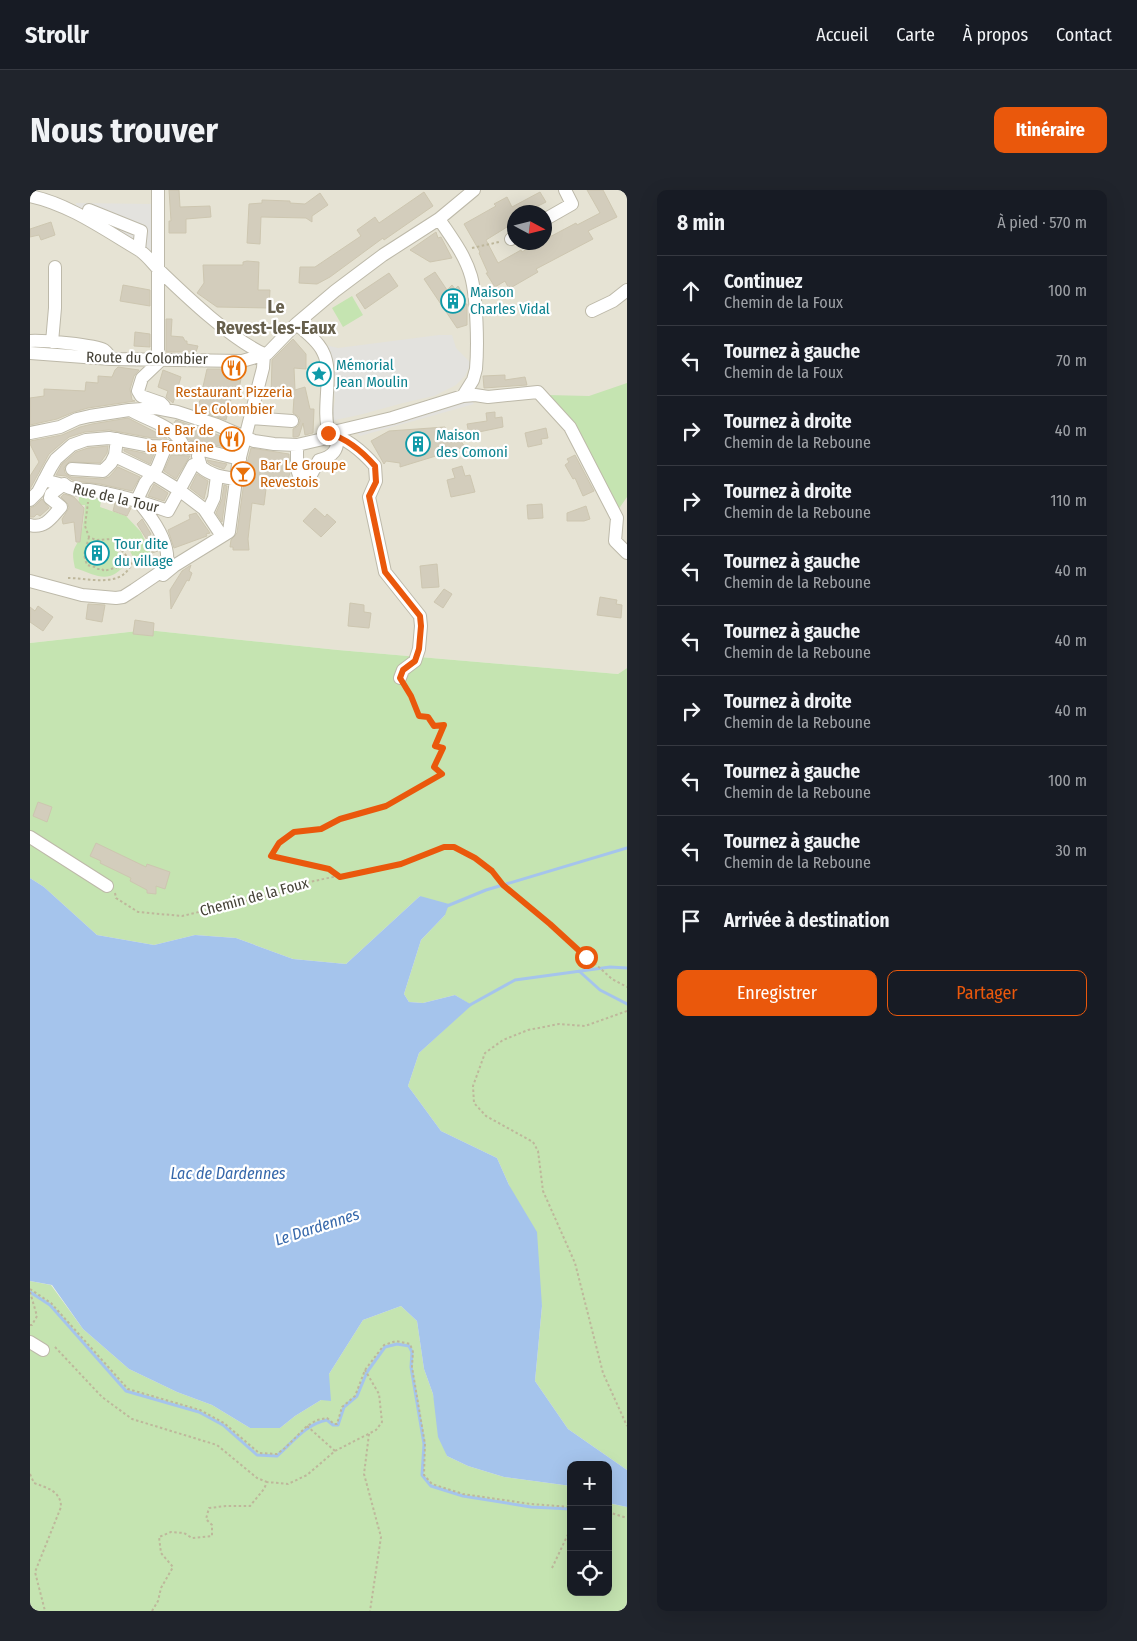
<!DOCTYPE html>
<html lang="fr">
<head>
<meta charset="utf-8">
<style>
	:root { --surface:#171b24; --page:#20242c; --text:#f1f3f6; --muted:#9ea1a6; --line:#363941; --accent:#ea580c }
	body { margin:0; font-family:"Fira Sans Condensed",sans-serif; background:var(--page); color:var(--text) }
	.controls { position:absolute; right:15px; bottom:15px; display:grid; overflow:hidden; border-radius:10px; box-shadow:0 5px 20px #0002 }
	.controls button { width:45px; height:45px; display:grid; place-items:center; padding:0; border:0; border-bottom:1px solid var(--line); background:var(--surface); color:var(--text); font:25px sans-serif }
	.compass { position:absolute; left:477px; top:15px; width:45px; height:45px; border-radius:50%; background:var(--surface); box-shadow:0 5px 20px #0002; rotate:97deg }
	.stop { position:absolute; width:15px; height:15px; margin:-11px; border:4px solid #ea580c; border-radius:50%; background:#fff }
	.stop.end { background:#ea580c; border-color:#fff; box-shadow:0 1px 5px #0008 }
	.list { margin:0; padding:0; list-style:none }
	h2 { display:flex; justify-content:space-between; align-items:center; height:65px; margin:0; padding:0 20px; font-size:21px }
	h2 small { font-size:16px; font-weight:400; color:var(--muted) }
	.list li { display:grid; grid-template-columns:32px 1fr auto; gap:15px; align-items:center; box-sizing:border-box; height:70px; padding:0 20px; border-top:1px solid var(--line) }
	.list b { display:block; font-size:19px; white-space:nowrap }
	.list p { margin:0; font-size:16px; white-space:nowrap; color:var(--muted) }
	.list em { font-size:16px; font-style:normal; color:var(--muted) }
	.actions { display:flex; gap:10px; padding:15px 20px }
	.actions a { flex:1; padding:11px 0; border:1px solid var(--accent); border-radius:10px; text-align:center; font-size:18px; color:var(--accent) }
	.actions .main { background:var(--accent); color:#fff }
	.icon { flex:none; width:28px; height:28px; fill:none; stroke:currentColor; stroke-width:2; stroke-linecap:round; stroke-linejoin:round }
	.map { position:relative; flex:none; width:597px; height:1421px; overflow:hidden; border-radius:10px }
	header { display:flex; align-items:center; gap:30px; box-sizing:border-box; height:70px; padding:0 25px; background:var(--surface); border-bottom:1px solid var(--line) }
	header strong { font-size:24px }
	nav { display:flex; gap:28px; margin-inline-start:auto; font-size:18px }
	.intro { display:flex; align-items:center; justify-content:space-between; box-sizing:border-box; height:120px; padding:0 30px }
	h1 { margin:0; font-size:35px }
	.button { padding:12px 22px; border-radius:10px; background:var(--accent); color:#fff; font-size:18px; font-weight:700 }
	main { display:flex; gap:30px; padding:0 30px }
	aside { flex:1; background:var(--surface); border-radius:10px; box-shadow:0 5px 20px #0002 }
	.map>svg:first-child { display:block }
	.residential { fill:#e6e3d4; fill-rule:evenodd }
	.green { fill:#c5e4b1 }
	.parking { fill:#e3e2de }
	.water { fill:#a5c4ec }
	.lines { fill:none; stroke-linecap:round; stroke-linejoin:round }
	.stream { stroke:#a5c4ec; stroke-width:3 }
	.building { fill:#d3cdbc; stroke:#cdc6b0 }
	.minor-casing { stroke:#bdb9a9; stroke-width:14 }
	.path { stroke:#beb79b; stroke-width:2; stroke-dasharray:2.5 2.5; stroke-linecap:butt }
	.minor { stroke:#fff; stroke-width:12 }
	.route { stroke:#ea580c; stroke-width:6 }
	.labels { text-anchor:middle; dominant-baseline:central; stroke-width:4.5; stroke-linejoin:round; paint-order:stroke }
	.culture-label { font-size:15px; fill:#0d838f; stroke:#fff; text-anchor:start }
	.street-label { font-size:15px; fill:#444136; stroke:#fff }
	.food-label { font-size:15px; fill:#c56008; stroke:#fff }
	.water-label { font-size:16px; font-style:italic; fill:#3567aa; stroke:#fff }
	.quarter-label { font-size:18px; font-weight:bold; fill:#67604d; stroke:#fff }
</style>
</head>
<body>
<header>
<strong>Strollr</strong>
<nav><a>Accueil</a><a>Carte</a><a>À propos</a><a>Contact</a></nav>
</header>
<div class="intro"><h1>Nous trouver</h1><a class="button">Itinéraire</a></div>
<main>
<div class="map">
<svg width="597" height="1421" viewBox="0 0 597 1421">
	<rect width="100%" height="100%" fill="#f2f0e6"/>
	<path class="residential" d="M0,0H597V478L588,484L308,460L117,440L0,453ZM484,22H514V52H484Z"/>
	<path class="green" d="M322,106L333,125L313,137L302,118Z
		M597,193V307L588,320L517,205L559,206Z
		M50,302L72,304L70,317L96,326L111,342L121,364L116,370L105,371L99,359L87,350L84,358L97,372C80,395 68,386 45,378C40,356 46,361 51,343C54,334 54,324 55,315H48Z
		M117,440L308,460L588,484L597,478V1280L538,1239L505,1191L512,1116L479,995L467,968L411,941L378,896L389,863L441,815L425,805L393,813L379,812L374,804L391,750L415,725L390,706L316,774L263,769L206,748L165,745L124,755L67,745L14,697L0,688V453Z
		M0,1091L21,1095L53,1139L99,1179L147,1202L182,1215L220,1238H250L265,1226L291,1210L299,1184L333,1130L371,1116L387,1131L394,1179L403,1204L417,1266L438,1276L474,1287L541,1296V1402H578V1313L597,1317V1421H0Z"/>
	<path class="parking" d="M46,13L121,14V61L45,18Z
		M409,145H422L426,158L441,173L435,186L426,195L404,206L373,213L333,224L301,231L305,210L303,189L295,155L308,158Z
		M439,207L444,214L330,246L323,239Z"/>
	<path class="water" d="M0,688L14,697L67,745L124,755L165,745L206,748L263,769L316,774L390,706L419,714L415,725L391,750L374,804L379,812L393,813L425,805L442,815L389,863L378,896L411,941L467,968L479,995L507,1042L512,1116L505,1191L538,1239L597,1280V1317L578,1313V1275H541V1296L474,1287L438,1276L417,1266L408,1247L403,1204L394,1179L387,1131L371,1116L333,1130L299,1184L301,1211L291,1210L265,1226L250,1238H220L182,1215L147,1202L99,1179L53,1139L22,1095L0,1091Z"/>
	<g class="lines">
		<path class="stream" d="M417,716L456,700L597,658
			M549,781L570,800L597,814
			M438,816L485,790L580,777L597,778
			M0,1102L20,1115L96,1201L169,1222L193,1235L227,1265L247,1266C263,1252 276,1234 297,1230L303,1235H308L314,1217L327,1206L337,1182L355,1157L367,1154L379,1156L382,1162L381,1177L394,1254L392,1285L401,1296L433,1306L501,1317L541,1319"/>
	</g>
	<path class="building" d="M139,0H149L150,17L180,16L181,27L156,29V43H139V31H141Z
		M557,0H573L587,27L558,41L563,49L506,79L508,82L482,97H478L475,91L465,97L456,83H458L449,63L450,62L434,34L466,16L464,14L477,7L482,17L510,2L516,12L508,16L511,22H484V35L478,39L477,37L456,50L468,73L491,60L492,62L509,52H514V50L546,33L547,35L570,23Z
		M394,2L403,16L354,50L353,48L300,87L287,94L269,93L270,77H285L331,46L327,40L345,27L349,33Z
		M290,3L298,15L282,26V32L276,28L231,27L230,54L217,53L219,14L232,13V10L260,11V13L275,14Z
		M21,32L25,45L11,50L9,45L0,47V39Z
		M406,42L408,48L411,47L422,68L400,72L380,60Z
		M217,71L229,72L228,100H240L239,118L187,117L167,103L174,93L173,75H213V72Z
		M405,82L417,100L422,95L425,99L428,96L431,101L433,114H437V135L427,138L394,89Z
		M359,83L368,96L335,119L326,105Z
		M93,95L120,100V116L90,111Z
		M136,129H142L141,146L153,147L155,151H157V154L168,156L166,162H136Z
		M105,142L120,144V157L104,156Z
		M263,149L276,164V179L264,178L265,200L275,197L280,219H284L283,243L275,245L273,233L269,246L266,247H263V239L268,236L270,231L269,227L263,223L264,207H241L242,170Z
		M88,177L109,180L104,186L100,199L102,210L105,211L58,218L44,222L27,229L0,235V208L14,206V199L55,201L56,192L68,193V186L82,187L85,180Z
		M177,179H210L207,188L211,189L209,198L204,197L196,230L166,220L174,201H172Z
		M133,180L151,187L143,213L136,207L138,201L128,197Z
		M475,185V190L495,187L497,195L454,198L453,186Z
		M465,222V228L472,227L473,237L439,244L437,234L457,231L456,223Z
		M98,228L137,248H122L79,240L55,242L39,247L19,264L0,299V286L9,272L0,254V251L32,245L50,237L62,234Z
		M146,230L202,250L200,258L159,250L144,233Z
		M415,237L418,244L424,242L435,257L370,277V273L356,271L354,274L341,251L359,241Z
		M516,238L518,248L511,249L512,254L498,257L495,243Z
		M78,256L77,263L70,273L39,272L34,278L35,283L41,287L73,289L79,287L88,277L110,287L102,301L70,294L44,291L36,286L26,285L32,274L46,262L58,258Z
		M221,258L259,264L260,283L258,289L266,299L234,292L236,299L234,315L222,313L218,349L219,360H203V357H200L201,350L207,343L216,277Z
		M94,259L119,264H124L120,274L94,261Z
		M141,265L160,266L146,289L134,281Z
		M545,265L564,301L553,306L545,288L543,289L535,275L539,272L537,269Z
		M177,270L197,274L194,279L183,275L178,272Z
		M432,276L435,286L440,285L445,302L421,307L417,290L425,288L422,279Z
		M167,284L178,291L174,309L160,298Z
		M124,294L138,303L134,311L118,306Z
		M194,295L197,296L192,332L186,323L192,309Z
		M34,304L44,307L54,318L50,352H46L44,332L33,334L32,329L39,318L38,314L31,307Z
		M12,309L19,318L10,326L7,324L4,327H0V318L5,316Z
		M85,313L101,318L97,326L83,321Z
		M512,314L513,328L498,329L497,315Z
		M556,316L560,329L554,331H537V323Z
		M285,318L295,327L297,324L306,332L291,347L273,331Z
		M166,323L180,343L176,344L177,346L144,358L138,340L160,329L159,325Z
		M112,329L121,344L117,350L107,334Z
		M124,349L128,361L122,363L118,353Z
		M62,355L75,358L73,371L59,368Z
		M407,374L409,397L392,398L390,376Z
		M161,375L159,381L162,383L159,391L157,390L141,419L140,400L152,381Z
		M414,399L422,404L413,418L404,412Z
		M570,407L587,410L586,414L592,415L591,428L567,425Z
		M320,413L334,415V422L341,423L339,438L318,436Z
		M58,414L75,415L72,432L56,429Z
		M8,416L23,427L13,441L0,432V417L5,421Z
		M105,430L124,433L123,446L103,444Z
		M8,612L22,617L17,632L3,626Z
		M66,653L116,677L117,674L140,682L135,699L126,696V704L117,703V700L100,691L101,688L70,673L71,671L60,666Z"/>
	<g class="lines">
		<g class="minor-casing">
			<path id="minor" d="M0,6C39,14 75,40 109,60C118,66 123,74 131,82C157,107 201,149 234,164
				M59,20L111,41L109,60
				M409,29C421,47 435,65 441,86C447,108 448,156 446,179L443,190L433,206
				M514,30L542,14L535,0
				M481,49L484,47
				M562,121L583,111L597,100
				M266,134C275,141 288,151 293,162C304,183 291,218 299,243
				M0,151C12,150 65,155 74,160C78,163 79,165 81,169
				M22,152L25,118V77
				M0,163L81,169L212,171L237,164L266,134L305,101L353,65L409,29L444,0
				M128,169V0
				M132,169L112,188L108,201L111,206L131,213L134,216
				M102,221C120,231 145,236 154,257
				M220,228L262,231
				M0,243L30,237L47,229L60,226L99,220L126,218L147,222L187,235L224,251L244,254L267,255L293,249L299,243L362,228L433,206L445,205L458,207L508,202L540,237L587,328L585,351L597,363
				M299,243C318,249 332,261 345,276L346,291L339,307L355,382L390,426L391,436L389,459L385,471L373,480L370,488
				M87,249L85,265L87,267L123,284L149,300L174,319L192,346
				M267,255V279L269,285L274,287L281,285L289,270C302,267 310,260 306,245
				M168,266L171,277C182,286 193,287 206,289
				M42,279L73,281L81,273L85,265
				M34,294C40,301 50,299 59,300C86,304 112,312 138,321L163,275L170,273
				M0,310L8,302L21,277L26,269L42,255L56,250L79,248L121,256L164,258L210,269
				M177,323L184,308L187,286
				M0,335C15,339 22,327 31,317L20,308L21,304L29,298V294L14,290
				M133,385L144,376L199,342L208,275L233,178L234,164
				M0,391L52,405L86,408L93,407L104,400L129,383L137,373C140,351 120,325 107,310L115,293L127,278L136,256
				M0,647L77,696
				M0,1152L13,1160"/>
		</g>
		<path class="path" d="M442,58L469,52
			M59,347L54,365L57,375L65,377L68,379H72L74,381L84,378L97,376L100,372
			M38,388C54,388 81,395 94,384C97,382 99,378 102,375L95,364L82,349L66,350L59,347L55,336L58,312
			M309,686L299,679L241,666L249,653L264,642L291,639L310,629L356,616L412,585L405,577L413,558L405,556L414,535L404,536L398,527L389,526L381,506L377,498
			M85,703L86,708L108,722L152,726L258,701L279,692L371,673L414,657H423L445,668L462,681L473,695L520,733L582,789L597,797
			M597,821L555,836L529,834L498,840L473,850L455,863L443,896L444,913L456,926L503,952L508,961L513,1001L545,1073L573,1183L597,1236
			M0,1099L21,1113L98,1199L170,1220L194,1233L229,1263L247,1264L255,1258L277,1236L287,1230L297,1228L304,1234H307L312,1217L325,1206L335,1180L354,1155L366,1151L380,1154L383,1162L382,1177L395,1254L394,1285L402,1294L433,1304L501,1314L541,1317
			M0,1102L7,1126L2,1135H0
			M25,1157L72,1207L102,1229L187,1255L227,1288L237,1292
			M277,1236L305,1261
			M339,1244L334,1284L351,1347L340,1421
			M0,1284L4,1293C17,1298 31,1301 31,1317L5,1382L15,1421
			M578,1322L597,1328
			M522,1378L541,1338
			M122,1421L128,1411L131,1398L143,1377L131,1363L129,1347L141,1342L154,1343L162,1348L182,1346V1335L176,1329L179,1318L196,1316H220L234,1299L237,1292L258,1294L277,1285L305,1261L346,1240L352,1232L349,1204L335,1180"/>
		<use href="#minor" class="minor"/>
	</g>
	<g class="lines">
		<path class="route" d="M298,243C318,249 332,261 345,276L346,292L339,306L355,382L390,426L391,436L389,459L385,471L373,480L370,488L381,506L389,526L398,527L404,536L414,535L405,556L413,558L404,577L412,584L356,616L310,629L291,639L264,642L249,653L241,666L299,679L310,687L371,674L414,657H424L445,668L462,681L473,695L520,734L556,767"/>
	</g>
	<defs>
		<g id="building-ring" transform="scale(1.25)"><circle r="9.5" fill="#fff" stroke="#0f9aa8" stroke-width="1.5"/><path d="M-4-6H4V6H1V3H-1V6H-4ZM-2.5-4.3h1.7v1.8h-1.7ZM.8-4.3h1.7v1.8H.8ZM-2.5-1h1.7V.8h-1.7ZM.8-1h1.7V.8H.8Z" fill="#0f9aa8"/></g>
		<g id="restaurant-ring" transform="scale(1.25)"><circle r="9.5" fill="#fff" stroke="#e8710a" stroke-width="1.5"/><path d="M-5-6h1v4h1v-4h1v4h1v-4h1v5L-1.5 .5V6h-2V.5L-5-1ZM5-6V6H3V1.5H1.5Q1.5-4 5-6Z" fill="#e8710a"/></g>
		<g id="sight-ring" transform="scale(1.25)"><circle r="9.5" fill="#fff" stroke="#0f9aa8" stroke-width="1.5"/><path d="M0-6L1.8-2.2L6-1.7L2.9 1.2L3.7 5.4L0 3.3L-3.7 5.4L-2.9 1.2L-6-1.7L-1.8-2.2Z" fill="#0f9aa8"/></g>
		<g id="bar-ring" transform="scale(1.25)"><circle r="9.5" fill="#fff" stroke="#e8710a" stroke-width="1.5"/><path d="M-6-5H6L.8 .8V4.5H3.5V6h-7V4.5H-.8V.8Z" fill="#e8710a"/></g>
	</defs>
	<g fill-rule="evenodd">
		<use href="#building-ring" x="423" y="111"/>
		<use href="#restaurant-ring" x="204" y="178"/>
		<use href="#sight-ring" x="289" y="184"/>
		<use href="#restaurant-ring" x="202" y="249"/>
		<use href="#building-ring" x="388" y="254"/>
		<use href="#bar-ring" x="213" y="284"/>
		<use href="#building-ring" x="67" y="363"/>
	</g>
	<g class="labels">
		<g class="culture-label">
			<text x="440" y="102">Maison<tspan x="440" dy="17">Charles Vidal</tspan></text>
			<text x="306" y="175">Mémorial<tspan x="306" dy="17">Jean Moulin</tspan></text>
			<text x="406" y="245">Maison<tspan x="406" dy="17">des Comoni</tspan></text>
			<text x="84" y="354">Tour dite<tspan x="84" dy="17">du village</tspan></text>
		</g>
		<g class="street-label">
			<text transform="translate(117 168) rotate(1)">Route du Colombier</text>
			<text transform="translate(86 308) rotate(13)">Rue de la Tour</text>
			<text transform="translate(224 707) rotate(-15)">Chemin de la Foux</text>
		</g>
		<g class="food-label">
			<text x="204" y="202">Restaurant Pizzeria<tspan x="204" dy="17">Le Colombier</tspan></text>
			<text x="184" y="240" text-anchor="end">Le Bar de<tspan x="184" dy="17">la Fontaine</tspan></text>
			<text x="230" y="275" text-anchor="start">Bar Le Groupe<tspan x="230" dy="17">Revestois</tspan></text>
		</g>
		<g class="water-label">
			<text x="198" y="983">Lac de Dardennes</text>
			<text transform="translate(287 1037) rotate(-18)">Le Dardennes</text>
		</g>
		<g class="quarter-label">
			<text x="246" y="117">Le<tspan x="246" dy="21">Revest-les-Eaux</tspan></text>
		</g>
	</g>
</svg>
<div class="controls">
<button>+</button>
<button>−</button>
<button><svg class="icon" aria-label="locate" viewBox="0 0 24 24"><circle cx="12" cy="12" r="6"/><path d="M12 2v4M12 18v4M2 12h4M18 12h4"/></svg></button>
</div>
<svg class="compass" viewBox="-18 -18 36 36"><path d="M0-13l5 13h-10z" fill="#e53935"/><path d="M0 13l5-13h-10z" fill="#9ea1a6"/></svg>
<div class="stop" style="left:556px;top:767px"></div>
<div class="stop end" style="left:298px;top:243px"></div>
</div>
<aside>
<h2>8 min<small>À pied · 570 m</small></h2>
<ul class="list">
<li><svg class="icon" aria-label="ahead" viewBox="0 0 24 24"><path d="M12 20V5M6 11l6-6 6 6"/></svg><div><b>Continuez</b><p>Chemin de la Foux</p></div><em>100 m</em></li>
<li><svg class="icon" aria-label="left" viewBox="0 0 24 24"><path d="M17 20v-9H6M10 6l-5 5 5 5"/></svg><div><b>Tournez à gauche</b><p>Chemin de la Foux</p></div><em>70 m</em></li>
<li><svg class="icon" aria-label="right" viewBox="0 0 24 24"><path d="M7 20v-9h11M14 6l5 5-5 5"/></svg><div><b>Tournez à droite</b><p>Chemin de la Reboune</p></div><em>40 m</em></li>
<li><svg class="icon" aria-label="right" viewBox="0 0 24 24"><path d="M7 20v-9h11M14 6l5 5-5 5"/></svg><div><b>Tournez à droite</b><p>Chemin de la Reboune</p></div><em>110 m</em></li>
<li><svg class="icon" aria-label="left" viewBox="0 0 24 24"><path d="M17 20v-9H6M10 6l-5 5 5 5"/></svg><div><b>Tournez à gauche</b><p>Chemin de la Reboune</p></div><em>40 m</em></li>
<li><svg class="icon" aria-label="left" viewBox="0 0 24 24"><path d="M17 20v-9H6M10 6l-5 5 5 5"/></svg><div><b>Tournez à gauche</b><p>Chemin de la Reboune</p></div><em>40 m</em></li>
<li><svg class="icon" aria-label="right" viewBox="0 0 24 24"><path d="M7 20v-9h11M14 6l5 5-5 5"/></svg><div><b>Tournez à droite</b><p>Chemin de la Reboune</p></div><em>40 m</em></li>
<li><svg class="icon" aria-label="left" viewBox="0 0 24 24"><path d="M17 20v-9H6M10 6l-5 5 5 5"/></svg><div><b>Tournez à gauche</b><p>Chemin de la Reboune</p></div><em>100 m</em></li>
<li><svg class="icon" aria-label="left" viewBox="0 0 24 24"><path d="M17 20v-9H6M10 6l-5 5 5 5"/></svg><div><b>Tournez à gauche</b><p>Chemin de la Reboune</p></div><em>30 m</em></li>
<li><svg class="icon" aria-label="arrive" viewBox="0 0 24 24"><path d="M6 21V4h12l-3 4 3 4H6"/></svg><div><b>Arrivée à destination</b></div></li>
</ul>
<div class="actions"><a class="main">Enregistrer</a><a>Partager</a></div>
</aside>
</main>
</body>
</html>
